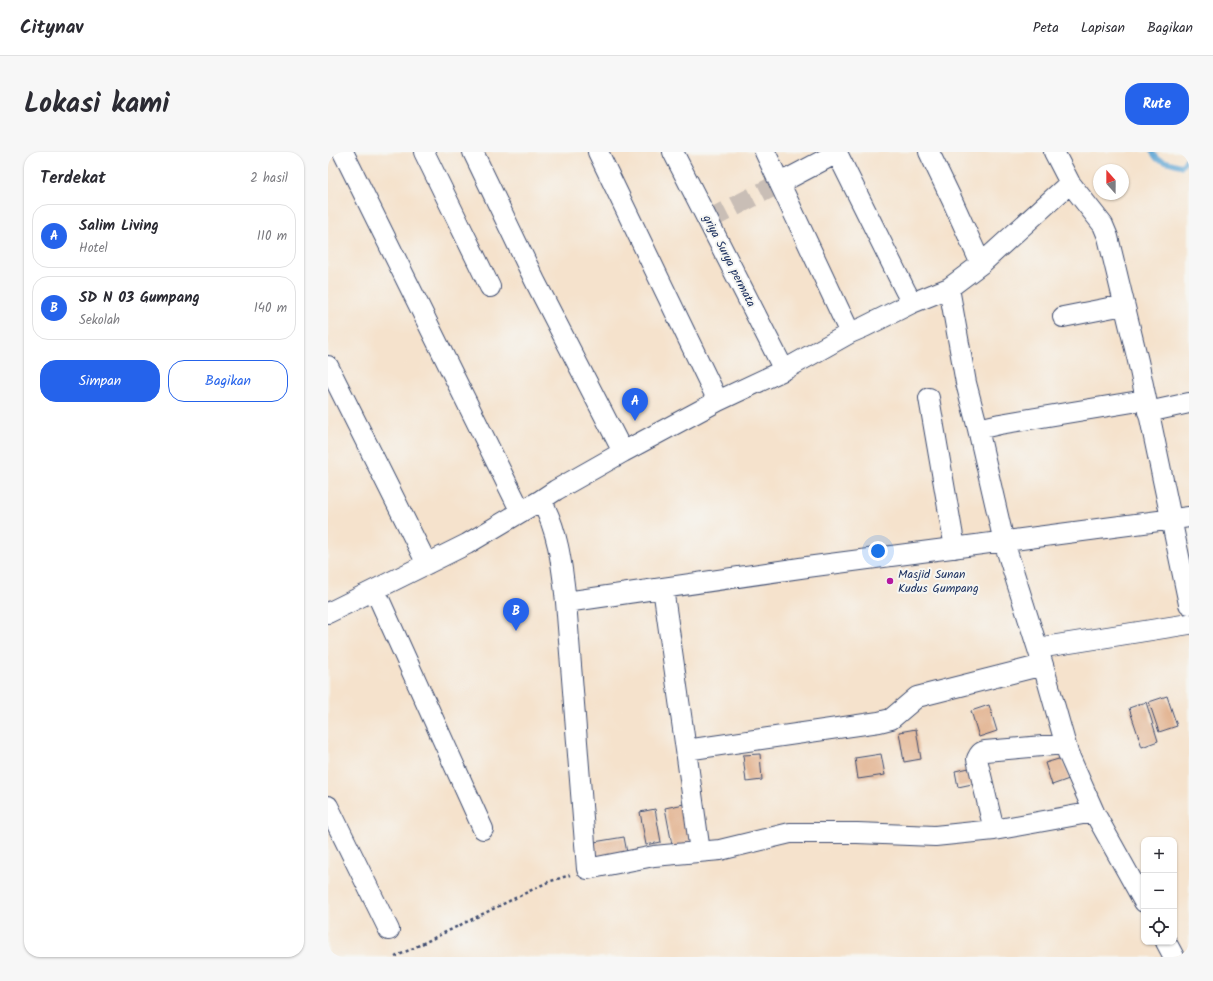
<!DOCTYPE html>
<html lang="id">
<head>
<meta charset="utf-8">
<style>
	:root { --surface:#fff; --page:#f7f7f7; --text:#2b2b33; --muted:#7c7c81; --line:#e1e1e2; --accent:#2563eb }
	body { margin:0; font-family:Kalam,sans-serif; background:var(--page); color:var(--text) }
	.controls { position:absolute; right:12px; bottom:12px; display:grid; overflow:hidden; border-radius:8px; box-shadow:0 1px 3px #0004 }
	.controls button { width:36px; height:36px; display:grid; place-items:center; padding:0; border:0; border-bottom:1px solid var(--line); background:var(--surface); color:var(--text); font:20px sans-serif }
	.compass { position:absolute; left:765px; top:12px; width:36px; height:36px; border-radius:50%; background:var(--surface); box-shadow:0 1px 3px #0004; rotate:339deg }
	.you { position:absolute; left:550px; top:399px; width:14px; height:14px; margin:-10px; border:3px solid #fff; border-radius:50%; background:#1a73e8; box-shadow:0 0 0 6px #1a73e833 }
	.badge { display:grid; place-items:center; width:26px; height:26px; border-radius:50%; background:var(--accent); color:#fff; font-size:13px; font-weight:700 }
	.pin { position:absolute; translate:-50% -33px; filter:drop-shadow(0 1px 2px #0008) }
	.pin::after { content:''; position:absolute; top:21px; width:14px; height:12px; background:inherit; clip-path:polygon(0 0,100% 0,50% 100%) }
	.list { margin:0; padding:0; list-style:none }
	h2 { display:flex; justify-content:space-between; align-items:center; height:52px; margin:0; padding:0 16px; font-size:17px }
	h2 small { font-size:13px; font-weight:400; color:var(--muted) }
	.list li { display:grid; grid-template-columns:26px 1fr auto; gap:12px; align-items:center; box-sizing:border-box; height:64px; margin:0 8px 8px; padding:0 8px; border:1px solid var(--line); border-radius:16px }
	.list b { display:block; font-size:15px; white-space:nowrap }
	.list p { margin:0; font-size:13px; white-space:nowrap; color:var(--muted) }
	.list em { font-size:13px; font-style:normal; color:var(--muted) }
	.actions { display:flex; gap:8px; padding:12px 16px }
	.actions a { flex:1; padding:9px 0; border:1px solid var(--accent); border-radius:16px; text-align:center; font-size:14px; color:var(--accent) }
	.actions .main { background:var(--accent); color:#fff }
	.icon { flex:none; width:22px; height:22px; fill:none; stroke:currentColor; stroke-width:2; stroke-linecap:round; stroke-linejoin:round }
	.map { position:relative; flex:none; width:861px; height:805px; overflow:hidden; border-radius:16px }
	header { display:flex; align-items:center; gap:24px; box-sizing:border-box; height:56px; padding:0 20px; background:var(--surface); border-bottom:1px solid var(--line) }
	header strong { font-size:19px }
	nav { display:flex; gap:22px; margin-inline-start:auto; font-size:14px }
	.intro { display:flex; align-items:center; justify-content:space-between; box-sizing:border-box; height:96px; padding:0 24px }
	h1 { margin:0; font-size:28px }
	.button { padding:10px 18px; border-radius:16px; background:var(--accent); color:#fff; font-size:14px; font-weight:700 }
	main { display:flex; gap:24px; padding:0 24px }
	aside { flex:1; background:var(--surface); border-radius:16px; box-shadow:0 1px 3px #0004 }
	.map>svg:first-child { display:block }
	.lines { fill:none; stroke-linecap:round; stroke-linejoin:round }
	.stream { stroke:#5da4d3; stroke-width:5 }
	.building { fill:#e1af8a }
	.minor-tunnel { stroke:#c9beb6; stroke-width:20; stroke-dasharray:20 10; stroke-linecap:butt }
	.minor-casing { stroke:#3c4a6e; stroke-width:22 }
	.path { stroke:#3c4a6e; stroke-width:2.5; stroke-dasharray:3 3; stroke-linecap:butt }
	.minor { stroke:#fff; stroke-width:20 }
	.poi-dot { fill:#b5179e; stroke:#f6f6f2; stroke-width:1.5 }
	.labels { text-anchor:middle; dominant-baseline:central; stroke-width:4; stroke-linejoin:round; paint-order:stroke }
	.street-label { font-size:12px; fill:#1b2f5e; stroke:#f6f6f2 }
	.poi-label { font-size:12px; fill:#1b2f5e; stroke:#f6f6f2; text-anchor:start }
</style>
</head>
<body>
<header>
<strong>Citynav</strong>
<nav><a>Peta</a><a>Lapisan</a><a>Bagikan</a></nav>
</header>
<div class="intro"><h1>Lokasi kami</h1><a class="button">Rute</a></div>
<main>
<aside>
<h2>Terdekat<small>2 hasil</small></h2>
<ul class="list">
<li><span class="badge">A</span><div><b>Salim Living</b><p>Hotel</p></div><em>110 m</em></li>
<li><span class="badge">B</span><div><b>SD N 03 Gumpang</b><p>Sekolah</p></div><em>140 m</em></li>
</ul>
<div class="actions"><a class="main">Simpan</a><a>Bagikan</a></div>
</aside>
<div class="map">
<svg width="861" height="805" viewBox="0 0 861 805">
	<rect width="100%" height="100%" fill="#f6f6f2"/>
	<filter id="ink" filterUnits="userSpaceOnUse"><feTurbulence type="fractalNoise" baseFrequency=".025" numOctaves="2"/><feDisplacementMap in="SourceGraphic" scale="8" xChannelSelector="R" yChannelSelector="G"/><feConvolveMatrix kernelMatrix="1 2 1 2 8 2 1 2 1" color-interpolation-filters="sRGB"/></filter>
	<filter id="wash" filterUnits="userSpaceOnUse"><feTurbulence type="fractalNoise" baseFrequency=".012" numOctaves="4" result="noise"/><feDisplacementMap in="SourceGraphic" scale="16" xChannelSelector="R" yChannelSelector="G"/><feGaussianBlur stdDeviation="0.9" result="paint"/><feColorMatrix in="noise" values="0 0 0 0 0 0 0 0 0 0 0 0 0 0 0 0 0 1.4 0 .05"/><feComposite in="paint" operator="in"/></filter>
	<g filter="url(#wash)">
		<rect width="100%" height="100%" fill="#f5e2cc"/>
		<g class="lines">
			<path class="stream" d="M824,0L829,7L854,14L861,3"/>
		</g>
		<g id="blocks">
			<path class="building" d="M839,544L849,574L831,580L821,550Z
				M818,550L830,589L814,595L801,556Z
				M661,553L669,579L651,585L643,559Z
				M588,577L593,607L576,610L571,580Z
				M432,602L434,628L418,630L415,603Z
				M553,602L557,623L530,627L527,606Z
				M734,606L741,627L724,633L717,611Z
				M646,615L649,631L630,635L627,619Z
				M356,652L363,694L345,698L337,656Z
				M327,657L333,690L318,693L312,660Z
				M296,685L300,706L264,712L260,691Z"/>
		</g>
	</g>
	<g filter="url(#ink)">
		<use href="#blocks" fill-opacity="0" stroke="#3c4a6e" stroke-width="1"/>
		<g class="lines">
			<path class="minor-tunnel" d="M380,68L452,31"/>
			<g class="minor-casing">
				<path id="minor" d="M15,0L193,360
					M96,0L162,135
					M145,0L207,129L295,300
					M270,0L390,249
					M345,0L456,218
					M437,0L522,181
					M601,0L624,48L653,112
					M726,0L742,31L775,73L780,85L810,209L861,452
					M452,31L509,1L577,138L584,151
					M621,136L638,231L650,277L676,390L715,513L740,601L766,660L816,750
					M735,165L796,153
					M0,214L99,412
					M601,246L627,396
					M820,260L861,251
					M650,277L672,272L817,248
					M213,348C231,380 234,415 238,450L479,415L861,365
					M335,436L358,598L551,570L563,567L589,545L715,513
					M47,438L155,677
					M238,450L259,717L326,704L392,698L462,681H529L607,684L666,678L766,660
					M0,461L139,392L213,348L228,338L295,300L390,249L456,218L522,181L536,175L584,151L621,136L653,112L742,31
					M710,496L861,472
					M358,598L372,700
					M0,654L61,778
					M666,678L649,607C651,603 652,600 657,599L737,592
					M838,790L846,805"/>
			</g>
			<path class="path" d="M67,805L220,730L242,723"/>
			<use href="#minor" class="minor"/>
		</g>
	</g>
	<circle class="poi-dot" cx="562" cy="429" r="4"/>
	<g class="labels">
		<g class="street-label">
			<text transform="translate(401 109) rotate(63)">griya Surya permata</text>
		</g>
		<g class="poi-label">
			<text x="570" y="422">Masjid Sunan<tspan x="570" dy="14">Kudus Gumpang</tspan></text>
		</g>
	</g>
</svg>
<div class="controls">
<button>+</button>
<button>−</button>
<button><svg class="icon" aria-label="locate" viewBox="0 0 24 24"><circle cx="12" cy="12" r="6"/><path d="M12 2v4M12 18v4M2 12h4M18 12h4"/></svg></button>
</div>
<svg class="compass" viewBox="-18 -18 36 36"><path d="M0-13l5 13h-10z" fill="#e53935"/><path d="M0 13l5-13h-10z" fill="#7c7c81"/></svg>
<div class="you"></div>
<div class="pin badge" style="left:307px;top:269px">A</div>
<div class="pin badge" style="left:188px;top:479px">B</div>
</div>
</main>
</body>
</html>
